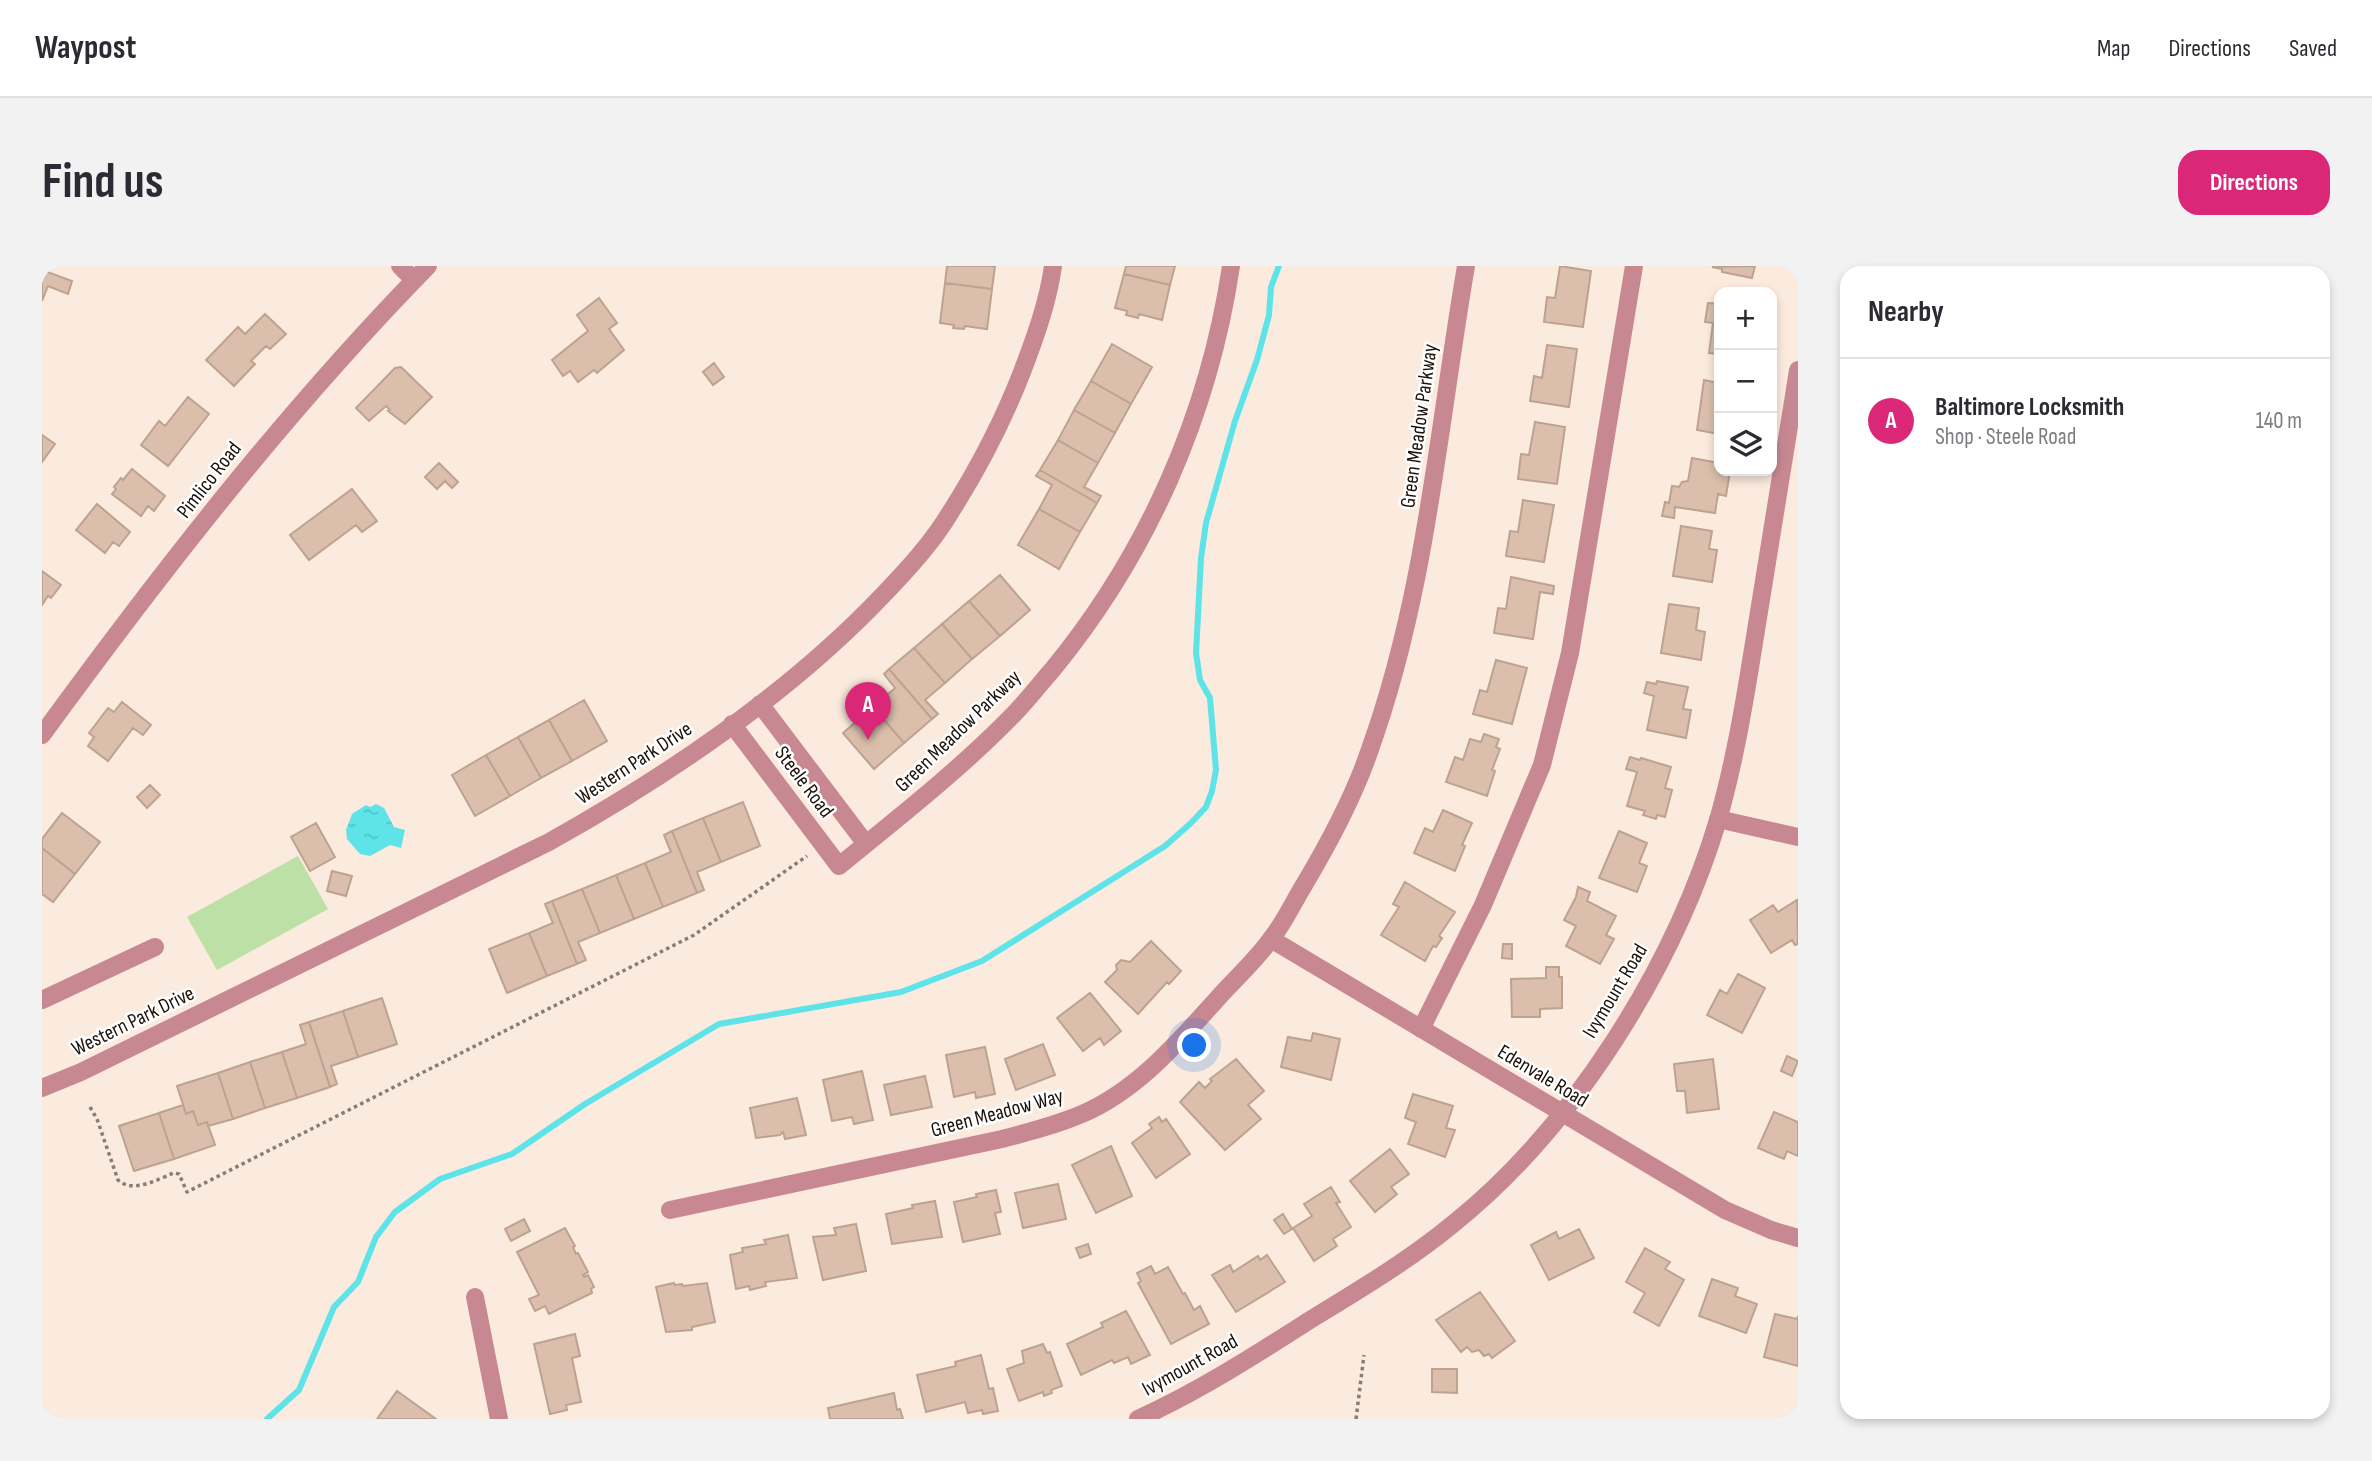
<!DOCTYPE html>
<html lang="en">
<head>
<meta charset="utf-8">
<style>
	:root { --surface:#fff; --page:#f2f2f3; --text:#2b2b33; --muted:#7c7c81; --line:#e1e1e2; --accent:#db2777 }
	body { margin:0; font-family:"Sofia Sans Condensed",sans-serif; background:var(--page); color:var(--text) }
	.controls { position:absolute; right:21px; top:21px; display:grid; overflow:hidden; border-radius:14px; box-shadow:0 4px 10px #0003 }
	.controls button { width:63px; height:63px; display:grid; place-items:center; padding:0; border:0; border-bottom:2px solid var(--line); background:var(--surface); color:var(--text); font:35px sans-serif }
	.you { position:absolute; left:1153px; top:780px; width:24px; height:24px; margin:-18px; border:5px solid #fff; border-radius:50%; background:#1a73e8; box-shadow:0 0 0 10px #1a73e833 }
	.badge { display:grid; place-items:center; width:46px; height:46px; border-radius:50%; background:var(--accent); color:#fff; font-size:23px; font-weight:700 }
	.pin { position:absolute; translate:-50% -58px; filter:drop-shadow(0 2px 4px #0008) }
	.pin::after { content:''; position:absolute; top:37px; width:24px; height:21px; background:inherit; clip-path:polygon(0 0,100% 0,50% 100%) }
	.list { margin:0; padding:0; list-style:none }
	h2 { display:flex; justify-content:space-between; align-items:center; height:91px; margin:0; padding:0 28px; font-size:30px }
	h2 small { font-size:23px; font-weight:400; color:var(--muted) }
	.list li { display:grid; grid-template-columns:46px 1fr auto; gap:21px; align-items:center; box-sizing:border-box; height:126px; padding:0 28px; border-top:2px solid var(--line) }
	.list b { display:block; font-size:26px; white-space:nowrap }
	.list p { margin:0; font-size:23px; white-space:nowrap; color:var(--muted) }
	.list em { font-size:23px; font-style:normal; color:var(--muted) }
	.icon { flex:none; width:38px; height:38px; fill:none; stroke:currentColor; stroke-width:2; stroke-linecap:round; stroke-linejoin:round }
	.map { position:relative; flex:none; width:1756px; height:1153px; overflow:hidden; border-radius:21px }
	header { display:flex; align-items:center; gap:42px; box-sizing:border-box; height:98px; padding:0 35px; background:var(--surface); border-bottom:2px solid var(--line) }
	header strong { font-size:33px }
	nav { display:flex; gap:38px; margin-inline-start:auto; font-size:24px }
	.intro { display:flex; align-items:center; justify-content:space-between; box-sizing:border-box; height:168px; padding:0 42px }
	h1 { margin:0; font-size:49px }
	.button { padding:18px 32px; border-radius:21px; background:var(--accent); color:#fff; font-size:24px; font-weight:700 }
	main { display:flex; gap:42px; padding:0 42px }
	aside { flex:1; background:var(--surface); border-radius:21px; box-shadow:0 4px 10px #0003 }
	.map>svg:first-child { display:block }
	.pitch { fill:#bce0a5 }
	.water { fill:url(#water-ripples) }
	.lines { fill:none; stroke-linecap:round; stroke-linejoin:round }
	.stream { stroke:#5de3e8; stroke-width:6 }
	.building { fill:#dbbfac; stroke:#bea290; stroke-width:2 }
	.path { stroke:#897c72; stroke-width:3.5; stroke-dasharray:3.5 3.5; stroke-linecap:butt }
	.minor { stroke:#c88892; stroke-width:18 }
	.labels { text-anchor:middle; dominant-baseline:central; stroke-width:5; stroke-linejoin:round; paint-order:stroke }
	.street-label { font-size:21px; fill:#1b110a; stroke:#fff }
</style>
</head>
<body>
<header>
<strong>Waypost</strong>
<nav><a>Map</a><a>Directions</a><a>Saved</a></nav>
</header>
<div class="intro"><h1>Find us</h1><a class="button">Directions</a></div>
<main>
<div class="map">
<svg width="1756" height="1153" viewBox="0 0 1756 1153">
	<defs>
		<pattern id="water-ripples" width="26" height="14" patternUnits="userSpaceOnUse" patternTransform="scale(1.75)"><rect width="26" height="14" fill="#5de3e8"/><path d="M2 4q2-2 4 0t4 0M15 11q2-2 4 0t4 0" fill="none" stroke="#50c2c6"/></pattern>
	</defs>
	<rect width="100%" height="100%" fill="#fbeade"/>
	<path class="pitch" d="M256,590L286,643L175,704L145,651Z"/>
	<path class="water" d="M334,538L342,542L352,561L363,564L359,582L348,579L328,590L318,588L305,573L304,564L310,548L324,539L328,541Z"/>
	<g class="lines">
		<path class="stream" d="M225,1153L257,1124L292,1041L316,1016L334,971L353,946L398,913L470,888L543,838L677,758L859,726L940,695L1123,580L1149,557L1164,541L1170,525L1174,504L1168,432L1158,414L1154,387L1159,292L1164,257L1193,155L1215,94L1227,49L1229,21L1237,0"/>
	</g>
	<path class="building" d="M905,0H953L950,23L903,17Z
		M1084,0H1133L1128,19L1082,8Z
		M1518,0L1549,5L1541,61L1502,56L1505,31L1513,32Z
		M1713,0L1710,12L1680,6V3L1670,1Z
		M0,4L30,15L26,28L6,20L0,35Z
		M1082,8L1128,19L1120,54L1097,48L1096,52L1084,49L1085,45L1073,42Z
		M903,17L950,23L945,63L923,60L922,63L911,62L912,59L898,57Z
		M557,32L575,57L567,63L582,84L555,107L552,104L536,116L528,105L521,110L510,94L546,65L535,49Z
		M1666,37L1677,38V88L1667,87L1671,57L1663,56Z
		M223,48L244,68L228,83L224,80L209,95L213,98L192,120L164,94L196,61L203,68Z
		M1070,78L1110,101L1089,138L1049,115Z
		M1505,79L1535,83L1527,141L1488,135L1492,110L1500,112Z
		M672,97L682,111L671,119L661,106Z
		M359,101L390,131L363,158L346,145L348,144L344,140L327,155L314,142L353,102Z
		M1662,114L1677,117V168L1655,164Z
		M1049,115L1089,138L1073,167L1032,144Z
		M146,131L167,148L126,200L99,179L117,155L123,160Z
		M1032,144L1073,167L1056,197L1016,174Z
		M1493,156L1523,161L1515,218L1476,213L1479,188L1487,189Z
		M0,169L13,178L0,196Z
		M1016,174L1056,197L1042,221L1059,230L1055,237L998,204Z
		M1650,192L1677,197V205H1688L1684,230L1676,228L1673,247L1633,241L1632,252L1620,250L1623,236L1627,237L1630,220L1637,221L1640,216L1646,215Z
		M397,197L416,216L410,222L403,215L395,223L383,211Z
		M90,203L123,230L112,245L106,240L99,250L70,228L74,223L72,221L79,212L81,214Z
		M998,204L1055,237L1038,266L997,243L1010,219L994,210Z
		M310,223L335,255L320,266L314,259L267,294L248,269Z
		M1481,234L1512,239L1502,296L1464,290L1468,265L1476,266Z
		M55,238L88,266L77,280L71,276L63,287L34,264Z
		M997,243L1038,266L1017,303L976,279Z
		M1639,260L1670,265L1667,283L1675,284L1670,316L1631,310Z
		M0,305L19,319L9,332L6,330L0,339Z
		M958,309L988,344L958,370L927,335Z
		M1469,311L1512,320L1511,328L1498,326L1491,373L1452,367L1456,342L1464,343Z
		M927,335L958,370L930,393L900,358Z
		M1627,338L1657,342L1654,364L1663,366L1659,394L1619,387Z
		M900,358L930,393L903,417L872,382Z
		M872,382L903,417L883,434L896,448L890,453L847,403Z
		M1454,394L1485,402L1470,458L1431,448L1438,424L1445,426Z
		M847,403L890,453L862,477L831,441L853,422L842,408Z
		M1615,415L1646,421L1641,443L1649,444L1644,472L1605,464L1612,430L1602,427L1605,416L1614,418Z
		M542,434L565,475L530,495L507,454Z
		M80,436L109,459L101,469L91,462L66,495L46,480L52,471L47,467L66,442L72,446Z
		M831,441L862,477L832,503L801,467Z
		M507,454L530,495L499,512L476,471Z
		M1442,468L1457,473L1454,481L1458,483L1450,504L1453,505L1445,530L1404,516L1413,491L1421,494L1428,473L1439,476Z
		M476,471L499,512L468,530L444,489Z
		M444,489L468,530L433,550L410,509Z
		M1588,491L1598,494L1599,492L1629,501L1623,522L1630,524L1623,551L1615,549L1614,553L1601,549L1603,545L1585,540L1595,506L1584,503Z
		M108,519L118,529L105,542L95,531Z
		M701,536L718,580L679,596L661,552Z
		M1401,544L1430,557L1420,579L1423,580L1413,605L1372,587L1383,562L1391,566Z
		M20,547L58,576L33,608L0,582V573Z
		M661,552L679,596L655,606L662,624L655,627L630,565Z
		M274,557L293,591L268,605L249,571Z
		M630,565L655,627L621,641L603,597L629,586L622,569Z
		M1577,565L1605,577L1597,597L1605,600L1595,626L1557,612Z
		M0,582L33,608L11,636L0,628Z
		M603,597L621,641L592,653L574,609Z
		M290,605L310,610L304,630L285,625Z
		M574,609L592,653L558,667L540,623Z
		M1363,616L1413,646L1397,670L1400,672L1394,681L1391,680L1383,695L1339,669L1357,641L1351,638Z
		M1536,621L1548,626L1545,635L1574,650L1564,669L1572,673L1558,698L1524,680L1534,660L1522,654L1534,631Z
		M540,623L558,667L536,676L544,694L535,698L510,635Z
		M1755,634L1756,678L1753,679L1750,674L1729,687L1708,654L1731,639L1736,646Z
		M510,635L535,698L505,710L487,667L511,657L503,638Z
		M487,667L505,710L465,727L447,683Z
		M1109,675L1139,705L1127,718L1125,716L1096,748L1063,716L1075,704L1074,699L1079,694L1088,696Z
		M1461,678H1470V693L1460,692Z
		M1504,701H1517V711H1520V742L1498,743V751H1470L1469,713L1504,712Z
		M1696,708L1723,722L1700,767L1665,749L1678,724L1685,728Z
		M1048,727L1079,765L1062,779L1058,772L1041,785L1015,752Z
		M340,732L355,778L316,791L301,745Z
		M301,745L316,791L289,800L295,818L288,821L267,756Z
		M267,756L288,821L255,832L240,786L264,778L258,759Z
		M1271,767L1298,773L1289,814L1239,801L1246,771L1269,775Z
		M1001,778L1013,809L974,824L963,793Z
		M943,781L953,828L934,832L933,826L912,831L904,789Z
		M240,786L255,832L223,842L208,796Z
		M1745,790L1756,795L1750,810L1739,805Z
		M1194,793L1222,825L1206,839L1219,853L1183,884L1138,836L1157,816L1163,822L1170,815L1168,813Z
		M1671,793L1677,843L1645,847L1643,825H1635L1632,798Z
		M208,796L223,842L191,853L176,807Z
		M820,805L831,854L812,858L810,851L790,855L781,814Z
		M176,807L191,853L166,860L165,856L156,859L151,845L144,848L135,820Z
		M883,810L890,841L849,849L842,819Z
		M1371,828L1411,840L1404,862L1413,864L1403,891L1366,878L1374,856L1363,852Z
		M755,832L764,869L743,873L741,866L738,869L714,872L708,842Z
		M141,839L144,848L151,845L156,859L165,856L173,879L132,893L117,847Z
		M1732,846L1756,856V890L1745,885L1742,893L1716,882Z
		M117,847L132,893L92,905L77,860Z
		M1117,851L1120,856L1124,853L1148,888L1114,912L1090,877L1110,862L1107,858Z
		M1069,880L1090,930L1054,947L1030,899Z
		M1348,883L1367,908L1349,921L1355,928L1333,946L1308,915Z
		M1016,918L1024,953L981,962L973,927Z
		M1289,921L1298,936L1294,937L1309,961L1291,973L1295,980L1272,995L1251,962L1270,950L1262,938Z
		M954,924L959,946L953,947L958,968L921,976L912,936L935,931L934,928Z
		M893,935L900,971L850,978L844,948L871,942L870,939Z
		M1241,948L1250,963L1242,968L1232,954Z
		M482,953L488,965L469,975L463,963Z
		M814,958L824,1005L781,1014L771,971L794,969L792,962Z
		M523,962L533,980L531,981L534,988L536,987L546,1006L541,1009L542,1011L546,1009L552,1021L549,1023L550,1027L507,1048L503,1040L493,1045L487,1033L497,1029L475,986Z
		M1537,963L1552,992L1507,1014L1489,979L1514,966L1517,973Z
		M746,969L755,1012L723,1016L724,1020L708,1024L707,1020L694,1023L688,989L701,986L700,982L724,978L722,974Z
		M1046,978L1049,988L1038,992L1034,982Z
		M1603,982L1628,996L1623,1003L1642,1014L1617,1060L1592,1046L1603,1027L1584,1016Z
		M1225,989L1243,1016L1194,1046L1170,1009L1188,999L1191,1006L1216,990L1218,994Z
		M1109,1000L1113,1008L1126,1001L1141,1028L1143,1027L1152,1044L1158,1040L1167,1058L1129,1078L1096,1017L1099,1015L1095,1007Z
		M1670,1013L1696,1022L1693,1030L1715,1038L1704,1067L1657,1050Z
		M632,1017L633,1019L640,1018L641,1020L665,1017L673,1056L650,1061V1064L624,1066L614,1021Z
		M1438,1026L1473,1075L1450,1092L1447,1088L1442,1090L1437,1084L1430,1086L1425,1081L1419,1086L1394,1054Z
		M1084,1045L1108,1089L1089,1098L1086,1091L1072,1097L1070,1094L1039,1109L1025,1078L1061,1061L1059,1057Z
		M1733,1048L1755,1053L1756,1050V1100L1722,1091Z
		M533,1068L538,1090L530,1092L539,1136L524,1139L525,1144L508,1148L492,1078Z
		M1001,1078L1005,1087L1008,1086L1020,1120L1009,1124L1010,1127L1002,1130L1001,1126L977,1135L965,1103L982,1097L980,1085Z
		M939,1089L947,1123L951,1122L956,1145L941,1148L940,1144L926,1147L923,1136L884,1146L875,1109L914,1100L913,1096Z
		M1390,1103H1415V1127L1390,1126Z
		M355,1125L394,1153H335Z
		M852,1127L855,1144L858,1143L861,1153H788L786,1142Z"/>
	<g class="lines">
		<path class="path" d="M48,841L55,853L76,914C91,928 116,913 132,907L137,908L145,926L652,669L765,590
			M1314,1153L1322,1089"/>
		<path class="minor" d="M358,0L372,14
			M718,438L824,578
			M690,458L797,600C856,552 916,505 969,451C984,436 997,419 1011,403C1106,287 1167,148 1189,0
			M0,469C119,306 244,145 386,0
			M1676,553L1756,571
			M1229,673L1683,944L1729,964L1756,972
			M0,734L113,681
			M1379,763L1441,639L1500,499L1528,387L1592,0
			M0,822L39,806L507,576C627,509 746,429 841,329C865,304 890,277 908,247C936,203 961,155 980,106C993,72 1006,36 1011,0
			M628,944L960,873C987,866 1014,859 1040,848C1096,824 1137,775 1176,732C1193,713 1214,694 1229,673C1242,657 1251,637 1262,619C1287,577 1311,533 1327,486C1384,329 1396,163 1424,0
			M433,1031L457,1153
			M1096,1153C1157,1125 1212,1090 1268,1054C1317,1024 1366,995 1411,958C1531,862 1632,701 1676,554C1695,488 1705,420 1716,352C1729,270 1743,187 1756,104"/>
	</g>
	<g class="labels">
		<g class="street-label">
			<text transform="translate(1377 160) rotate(-82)">Green Meadow Parkway</text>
			<text transform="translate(167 214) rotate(-52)">Pimlico Road</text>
			<text transform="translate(916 465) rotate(-44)">Green Meadow Parkway</text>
			<text transform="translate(592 497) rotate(-33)">Western Park Drive</text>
			<text transform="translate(762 516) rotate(53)">Steele Road</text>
			<text transform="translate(1573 725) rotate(-59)">Ivymount Road</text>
			<text transform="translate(91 755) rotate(-26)">Western Park Drive</text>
			<text transform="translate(1501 810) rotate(31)">Edenvale Road</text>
			<text transform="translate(955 847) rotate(-15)">Green Meadow Way</text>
			<text transform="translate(1148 1099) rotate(-29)">Ivymount Road</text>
		</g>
	</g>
</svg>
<div class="controls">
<button>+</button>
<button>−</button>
<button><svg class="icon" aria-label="layers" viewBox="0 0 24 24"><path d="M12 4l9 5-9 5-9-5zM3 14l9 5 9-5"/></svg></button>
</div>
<div class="you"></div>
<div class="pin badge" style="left:826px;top:474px">A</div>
</div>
<aside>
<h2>Nearby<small></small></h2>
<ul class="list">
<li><span class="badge">A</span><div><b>Baltimore Locksmith</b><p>Shop · Steele Road</p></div><em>140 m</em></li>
</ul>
</aside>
</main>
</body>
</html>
